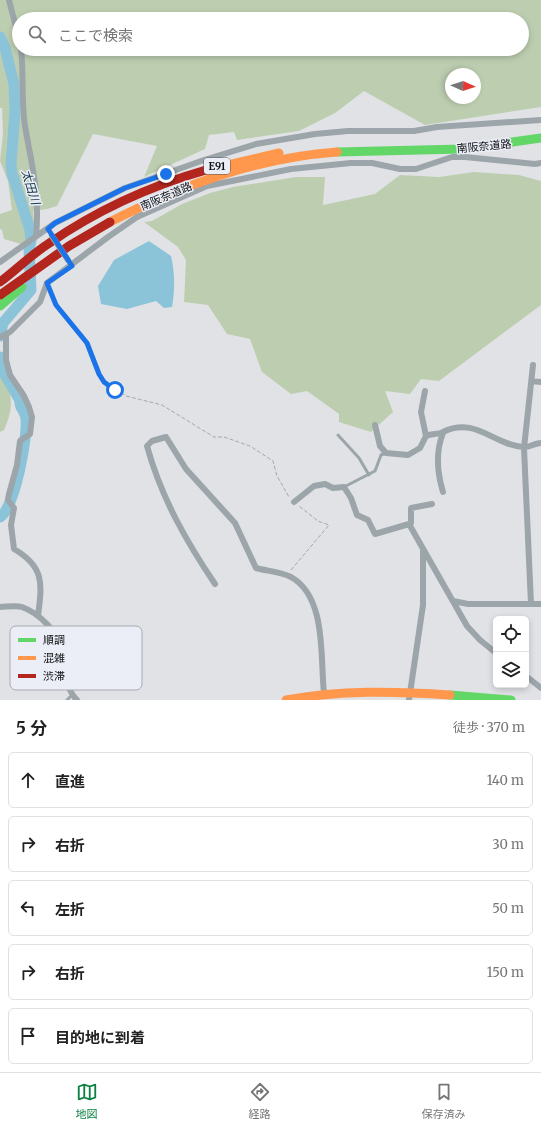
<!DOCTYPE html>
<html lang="ja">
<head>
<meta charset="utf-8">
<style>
	:root { --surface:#fff; --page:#f2f2f2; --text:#222; --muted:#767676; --line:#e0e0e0; --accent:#0b8043 }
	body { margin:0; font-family:Merriweather,"Noto Sans JP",serif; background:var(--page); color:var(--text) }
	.controls { position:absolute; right:12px; bottom:12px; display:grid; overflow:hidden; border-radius:6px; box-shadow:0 2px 6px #0003 }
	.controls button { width:36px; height:36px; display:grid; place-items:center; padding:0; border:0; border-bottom:1px solid var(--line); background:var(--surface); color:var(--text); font:20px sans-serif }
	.compass { position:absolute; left:445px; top:68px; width:36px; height:36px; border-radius:50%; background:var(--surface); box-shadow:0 2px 6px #0003; rotate:93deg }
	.stop { position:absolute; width:12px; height:12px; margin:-9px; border:3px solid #1a73e8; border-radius:50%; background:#fff }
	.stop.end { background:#1a73e8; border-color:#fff; box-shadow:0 1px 4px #0008 }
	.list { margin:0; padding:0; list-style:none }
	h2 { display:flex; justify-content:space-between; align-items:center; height:52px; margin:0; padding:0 16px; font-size:17px }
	h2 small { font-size:13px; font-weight:400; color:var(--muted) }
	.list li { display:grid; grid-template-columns:26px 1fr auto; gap:12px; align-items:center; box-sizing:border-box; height:56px; margin:0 8px 8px; padding:0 8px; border:1px solid var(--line); border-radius:6px }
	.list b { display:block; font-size:15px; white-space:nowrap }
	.list em { font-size:13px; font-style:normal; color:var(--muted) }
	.icon { flex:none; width:22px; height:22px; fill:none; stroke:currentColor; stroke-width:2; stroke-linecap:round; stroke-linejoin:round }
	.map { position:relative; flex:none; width:541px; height:700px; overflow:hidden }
	.search { position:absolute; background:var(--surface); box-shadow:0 2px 6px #0003; left:12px; right:12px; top:12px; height:44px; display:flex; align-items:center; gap:10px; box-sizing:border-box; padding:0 14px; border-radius:22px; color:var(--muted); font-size:15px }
	.sheet { height:372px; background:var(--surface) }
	nav { display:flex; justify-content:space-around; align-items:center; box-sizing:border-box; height:56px; border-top:1px solid var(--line); background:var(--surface); font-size:11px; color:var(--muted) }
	nav a { display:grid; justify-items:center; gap:2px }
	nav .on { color:var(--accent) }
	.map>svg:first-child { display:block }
	.green { fill:#bdceb0; fill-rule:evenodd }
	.water { fill:#8bc3d9 }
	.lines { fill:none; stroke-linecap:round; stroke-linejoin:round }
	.river { stroke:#8bc3d9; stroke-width:11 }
	.path { stroke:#a4a8ac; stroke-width:1; stroke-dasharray:4 2; stroke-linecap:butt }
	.lane { stroke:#9ca5aa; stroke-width:3 }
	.street { stroke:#9ca5aa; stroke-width:6 }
	.fast { stroke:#63d668; stroke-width:9 }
	.slow { stroke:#ff974d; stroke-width:9 }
	.jam { stroke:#b3261e; stroke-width:9 }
	.street-bridge { stroke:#9ca5aa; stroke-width:6 }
	.route { stroke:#1a73e8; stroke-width:5 }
	.labels { text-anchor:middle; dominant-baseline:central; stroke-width:3; stroke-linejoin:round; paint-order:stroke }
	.shield { fill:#ebeef7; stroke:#515357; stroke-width:1 }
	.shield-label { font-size:10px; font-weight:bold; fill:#0f1013 }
	.street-label { font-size:11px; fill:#0f1013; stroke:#ebeef7 }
	.water-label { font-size:12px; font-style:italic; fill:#143a47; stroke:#ebeef7 }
	.key { fill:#ebeef7; stroke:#a9abb3; stroke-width:1 }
	.key-label { font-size:11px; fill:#0f1013 }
</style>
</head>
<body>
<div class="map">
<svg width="541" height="700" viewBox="0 0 541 700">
	<rect width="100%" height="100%" fill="#e1e2e6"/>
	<path class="green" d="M0,0H541V107L425,125L364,91L335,113L299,131L237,140L234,132L209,135L205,149L144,177L157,146L93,134L57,206L47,209L33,211L35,232L21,244L4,239L2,230L0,229V214L12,210L8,181L0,161L3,133L2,108H0ZM19,19H522V49H19ZM451,74H475V98H451Z
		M474,172L519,175L541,181V305L439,381L421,379L410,394L385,391L393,412L371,432L339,422V414L307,391L291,394L262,372L250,339L227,334L208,305L184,302L186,260L178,247L144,222L152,221L182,204L210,193L233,187L296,177H325L323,205L375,194L400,175L439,177Z
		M0,368C11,393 16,403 4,430L0,432Z"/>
	<path class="water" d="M149,241L171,256C175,273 175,290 172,307L164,308L156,301L127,309L101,304L98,286L114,260Z"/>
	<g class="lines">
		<path class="river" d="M0,37L5,48L14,84L15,112L11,164L12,173L30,230L31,241L29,249L31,290L3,323L0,336
			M0,357C2,374 11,384 19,399C20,401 20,405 21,407C23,410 25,414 26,418C28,436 15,508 0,517"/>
		<path class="path" d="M50,292L56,305L87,343L99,374L105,382L126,396L162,405L214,437H224L250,446L273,461L277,476L289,497
			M291,570L329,525L318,521L299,506"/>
		<path class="lane" d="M338,435L359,458L369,475
			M344,487L375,471L381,455L386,453
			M67,700L72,695"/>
		<path class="street" d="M9,0L19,39
			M21,49C24,74 21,101 25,126C32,167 40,194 36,236
			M0,262L55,223L125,188L204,160L256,144L315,134L348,131H414L437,127L541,120
			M6,335V360L10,375L24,396L29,407L32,417L30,434L20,441L17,465L9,494L8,500L14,508L11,525L14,549C45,567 42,584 38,616
			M0,337L10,332L40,302L47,283L108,237L137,217L207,186L291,169L351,163H372L400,169H416L452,157H465L535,164L541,163
			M532,381L541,382
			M375,425L380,446L386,453L408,455L420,448L426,436L421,412L425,391
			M443,433C435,453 437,472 443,492
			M426,436C432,433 438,435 443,432C475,416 494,445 523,447C529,448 535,443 541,443
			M294,502L314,486L325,484L333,488L344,487L351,498L357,515L368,520L375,534L409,524L467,626L480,640L496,653
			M409,524L411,523V508L432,504
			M215,584C186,541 161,497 147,446L152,441L166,437L186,469L235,523L256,568C267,571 281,572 291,577C327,597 320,658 324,693
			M453,601L468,604H541
			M531,604L524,448L533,365
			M0,607C6,607 16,605 22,607C39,613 58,632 63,651C64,656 63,661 63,666C64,678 69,692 77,700
			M526,676L541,688
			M409,700L423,605V551"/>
		<path class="fast" d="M337,152L462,149L541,138
			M0,306L22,287
			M450,695L511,700"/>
		<path class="slow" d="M206,170L279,153
			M110,222C182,185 256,158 337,152
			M286,700C341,690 394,691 450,695"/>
		<path class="jam" d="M0,282C16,270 31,255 48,244C97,210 150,186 206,170
			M0,295L69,246L110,222"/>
		<path class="street-bridge" d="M52,236L68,260"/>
	</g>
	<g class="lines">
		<path class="route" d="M115,390L104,382L99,374L87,343L56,305L47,283L72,266L48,229L55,223L125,188L166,174"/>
	</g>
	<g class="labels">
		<rect class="shield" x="204" y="158" width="26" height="16" rx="3"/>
		<g class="shield-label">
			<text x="217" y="166">E91</text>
		</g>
		<g class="street-label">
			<text transform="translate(484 146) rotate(-5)">南阪奈道路</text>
			<text transform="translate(166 196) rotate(-23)">南阪奈道路</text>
		</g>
		<g class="water-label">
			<text transform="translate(31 187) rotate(73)">太田川</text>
		</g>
	</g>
	<rect x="10" y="626" width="132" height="64" rx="6" class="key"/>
	<rect x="18" y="638" width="18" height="4" fill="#63d668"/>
	<rect x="18" y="656" width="18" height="4" fill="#ff974d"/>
	<rect x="18" y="674" width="18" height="4" fill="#b3261e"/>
	<g class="key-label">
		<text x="43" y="644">順調</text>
		<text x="43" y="662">混雑</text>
		<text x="43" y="680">渋滞</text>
	</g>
</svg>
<div class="controls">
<button><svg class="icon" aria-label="locate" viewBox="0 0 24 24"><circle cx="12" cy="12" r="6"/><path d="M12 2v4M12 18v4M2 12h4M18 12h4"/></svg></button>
<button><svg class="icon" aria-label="layers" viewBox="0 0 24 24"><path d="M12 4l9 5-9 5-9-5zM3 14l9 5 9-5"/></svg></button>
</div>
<svg class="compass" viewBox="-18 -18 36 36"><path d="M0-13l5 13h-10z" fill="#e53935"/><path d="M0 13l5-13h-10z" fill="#767676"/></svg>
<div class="stop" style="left:115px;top:390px"></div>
<div class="stop end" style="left:166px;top:174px"></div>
<div class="search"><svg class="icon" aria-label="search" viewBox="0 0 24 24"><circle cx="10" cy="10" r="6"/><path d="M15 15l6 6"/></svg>ここで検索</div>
</div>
<section class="sheet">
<h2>5 分<small>徒歩 · 370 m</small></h2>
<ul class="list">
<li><svg class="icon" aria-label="ahead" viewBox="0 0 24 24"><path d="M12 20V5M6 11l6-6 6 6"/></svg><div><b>直進</b></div><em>140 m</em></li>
<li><svg class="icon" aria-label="right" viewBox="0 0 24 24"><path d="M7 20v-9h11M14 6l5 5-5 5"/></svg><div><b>右折</b></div><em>30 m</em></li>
<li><svg class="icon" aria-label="left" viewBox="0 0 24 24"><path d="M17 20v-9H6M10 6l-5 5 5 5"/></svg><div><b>左折</b></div><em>50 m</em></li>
<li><svg class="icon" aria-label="right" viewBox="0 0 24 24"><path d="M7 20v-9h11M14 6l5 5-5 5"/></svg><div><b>右折</b></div><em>150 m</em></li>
<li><svg class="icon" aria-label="arrive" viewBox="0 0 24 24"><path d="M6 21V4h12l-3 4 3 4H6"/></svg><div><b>目的地に到着</b></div></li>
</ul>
</section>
<nav>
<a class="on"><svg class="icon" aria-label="map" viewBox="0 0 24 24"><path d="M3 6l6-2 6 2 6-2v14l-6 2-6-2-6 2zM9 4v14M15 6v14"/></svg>地図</a>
<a><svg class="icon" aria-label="directions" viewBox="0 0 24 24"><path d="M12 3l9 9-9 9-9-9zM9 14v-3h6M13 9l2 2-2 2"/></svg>経路</a>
<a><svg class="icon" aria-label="saved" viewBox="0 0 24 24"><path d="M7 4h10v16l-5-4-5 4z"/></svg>保存済み</a>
</nav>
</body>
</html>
